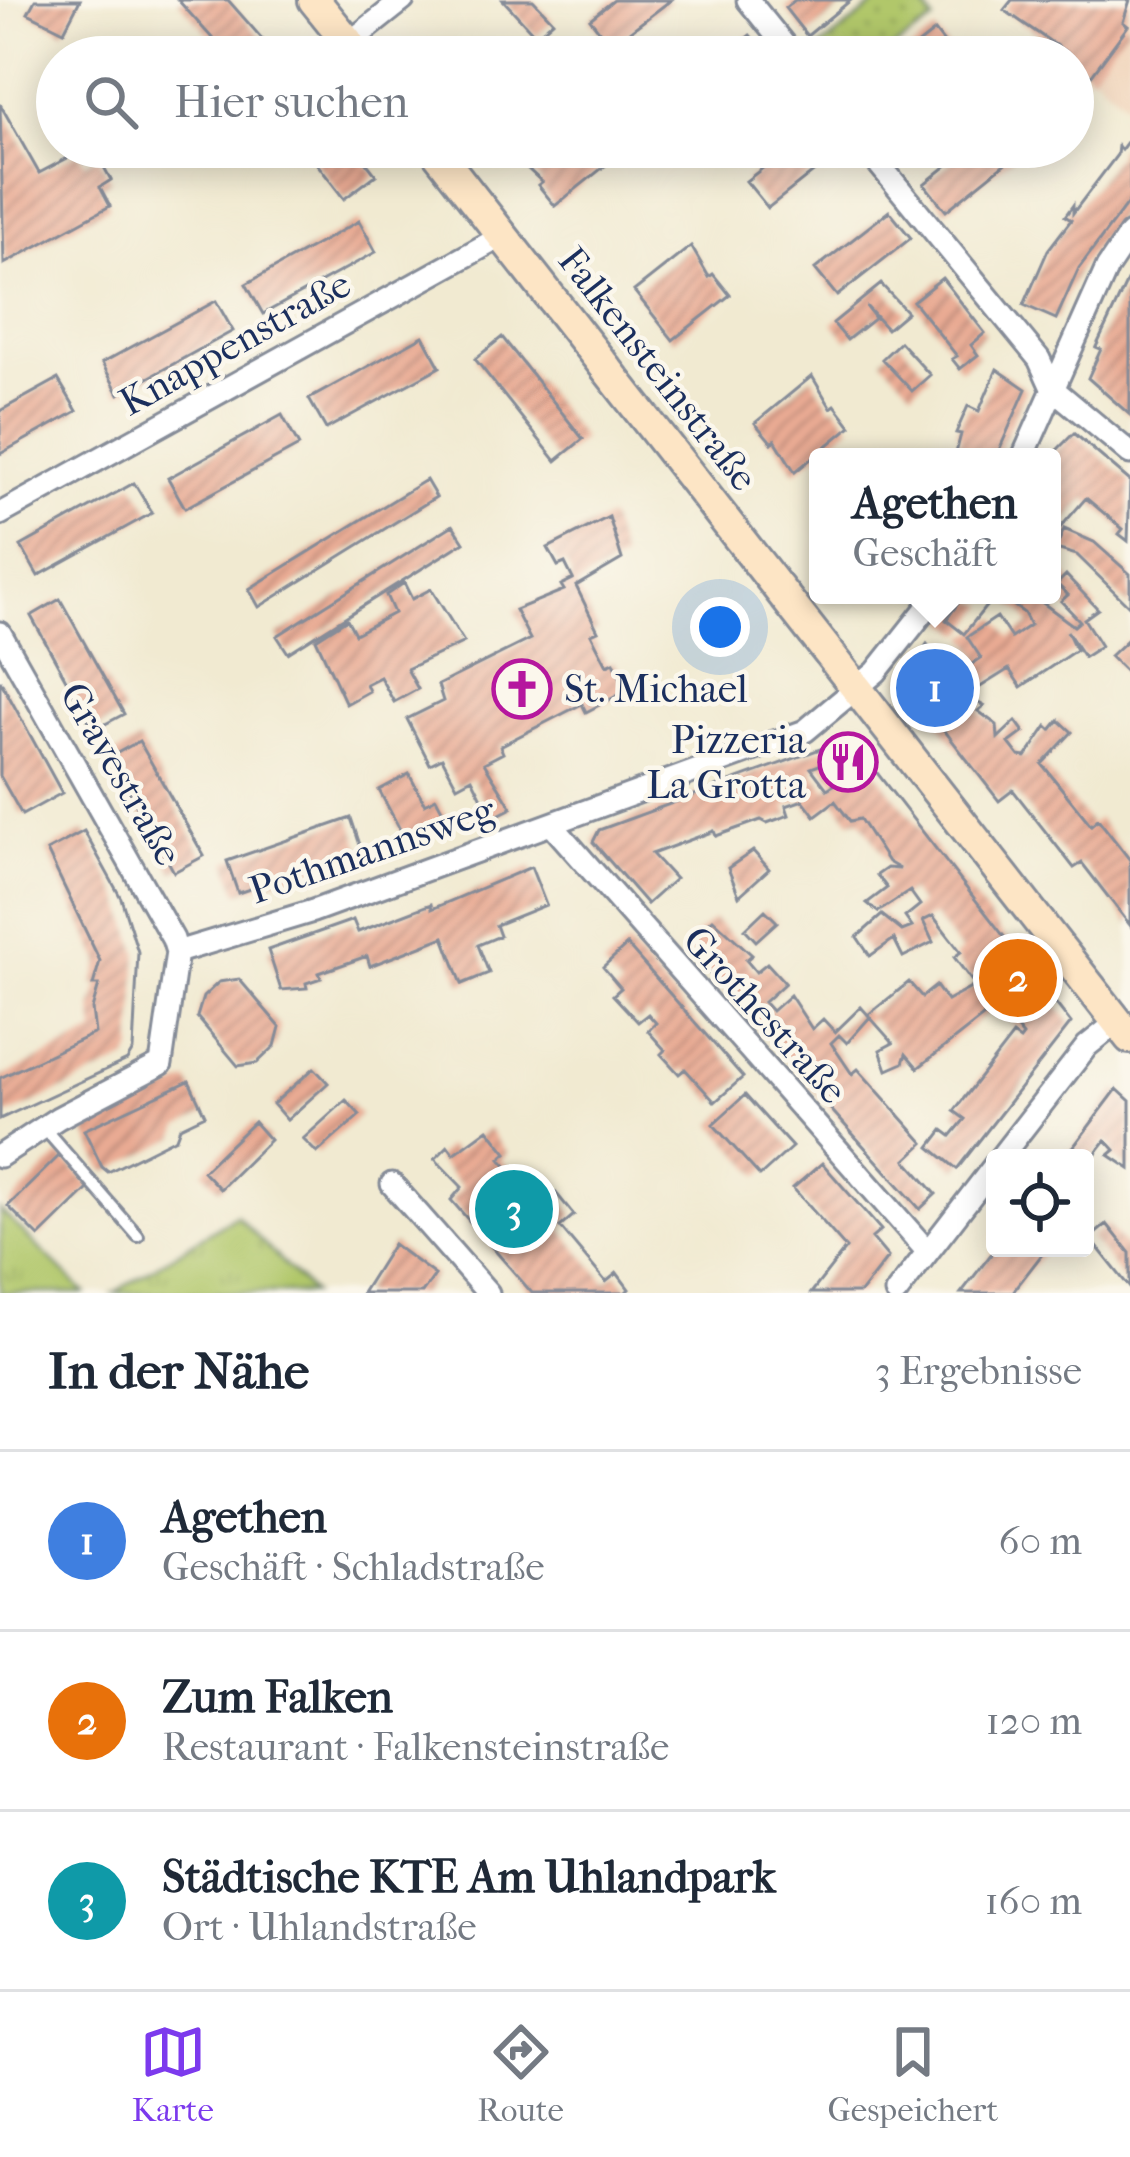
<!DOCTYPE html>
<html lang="de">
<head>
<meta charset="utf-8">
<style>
	:root { --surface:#fff; --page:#f2f2f3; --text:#1f2937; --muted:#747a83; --line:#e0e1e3; --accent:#7c3aed }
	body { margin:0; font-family:"IM FELL French Canon",serif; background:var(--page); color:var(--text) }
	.controls { position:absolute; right:36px; bottom:36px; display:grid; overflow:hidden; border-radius:12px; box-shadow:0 6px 30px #0003 }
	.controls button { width:108px; height:108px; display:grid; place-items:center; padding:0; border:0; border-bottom:3px solid var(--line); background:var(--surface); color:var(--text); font:60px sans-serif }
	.you { position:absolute; left:720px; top:627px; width:42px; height:42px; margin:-30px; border:9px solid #fff; border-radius:50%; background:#1a73e8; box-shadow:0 0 0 18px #1a73e833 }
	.badge { display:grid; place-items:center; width:78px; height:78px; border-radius:50%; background:var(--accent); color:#fff; font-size:39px; font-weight:700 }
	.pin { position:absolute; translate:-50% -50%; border:6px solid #fff; box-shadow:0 3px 12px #0006 }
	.popup { position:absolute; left:809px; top:448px; width:252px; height:156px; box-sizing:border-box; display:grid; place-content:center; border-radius:12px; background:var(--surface); filter:drop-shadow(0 3px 9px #0005); font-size:39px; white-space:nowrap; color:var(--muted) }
	.popup b { font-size:45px; color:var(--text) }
	.popup::after { content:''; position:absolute; left:50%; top:100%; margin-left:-24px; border:24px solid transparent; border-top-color:var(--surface) }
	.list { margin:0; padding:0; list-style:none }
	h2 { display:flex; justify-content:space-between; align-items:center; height:156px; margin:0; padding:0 48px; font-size:51px }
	h2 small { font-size:39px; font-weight:400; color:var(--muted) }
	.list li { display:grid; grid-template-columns:78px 1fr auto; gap:36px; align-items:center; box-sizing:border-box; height:180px; padding:0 48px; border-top:3px solid var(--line) }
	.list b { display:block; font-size:45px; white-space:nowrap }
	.list p { margin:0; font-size:39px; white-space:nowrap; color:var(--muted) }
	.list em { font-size:39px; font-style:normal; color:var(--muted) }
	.icon { flex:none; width:66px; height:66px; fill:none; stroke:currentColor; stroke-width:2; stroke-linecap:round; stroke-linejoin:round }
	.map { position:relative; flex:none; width:1130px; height:1293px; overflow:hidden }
	.search { position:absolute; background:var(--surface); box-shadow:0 6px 30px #0003; left:36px; right:36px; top:36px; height:132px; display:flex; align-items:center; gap:30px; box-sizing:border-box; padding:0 42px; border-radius:66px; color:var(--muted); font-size:45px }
	.sheet { height:696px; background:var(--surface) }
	nav { display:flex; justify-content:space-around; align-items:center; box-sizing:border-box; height:168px; border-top:3px solid var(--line); background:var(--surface); font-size:33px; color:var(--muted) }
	nav a { display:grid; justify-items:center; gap:6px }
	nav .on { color:var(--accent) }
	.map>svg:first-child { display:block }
	.built { fill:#f1d5bc }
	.grass { fill:url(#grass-dots); stroke:#667b64; stroke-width:3 }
	.park { fill:url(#park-tufts); stroke:#667b64; stroke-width:3 }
	.building { fill:url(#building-hatch); fill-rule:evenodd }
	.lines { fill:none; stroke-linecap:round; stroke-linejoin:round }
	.lane-casing { stroke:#868c98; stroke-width:16 }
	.street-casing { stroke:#868c98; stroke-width:27 }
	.secondary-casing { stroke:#868c98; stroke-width:36 }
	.lane { stroke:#fff; stroke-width:10 }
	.street { stroke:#fff; stroke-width:21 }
	.secondary { stroke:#fde5c5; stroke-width:30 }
	.labels { text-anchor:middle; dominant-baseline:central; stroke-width:9; stroke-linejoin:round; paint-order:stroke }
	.street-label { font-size:39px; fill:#1b2f5e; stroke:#fbf7ec }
	.poi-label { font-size:39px; fill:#1b2f5e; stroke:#fbf7ec; text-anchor:start }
</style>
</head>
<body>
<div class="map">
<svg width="1130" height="1293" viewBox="0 0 1130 1293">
	<defs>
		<pattern id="grass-dots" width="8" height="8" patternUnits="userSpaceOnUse" patternTransform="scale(3)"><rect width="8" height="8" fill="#b1c76b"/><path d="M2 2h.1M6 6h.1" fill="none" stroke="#98ab5f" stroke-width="1.8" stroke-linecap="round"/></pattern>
		<pattern id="park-tufts" width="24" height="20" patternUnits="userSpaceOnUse" patternTransform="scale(3)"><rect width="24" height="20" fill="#b1c76b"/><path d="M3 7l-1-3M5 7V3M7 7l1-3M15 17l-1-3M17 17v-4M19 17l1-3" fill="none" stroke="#98ab5f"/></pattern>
		<pattern id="building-hatch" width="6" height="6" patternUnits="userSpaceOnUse" patternTransform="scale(3)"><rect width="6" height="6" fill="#e9aa93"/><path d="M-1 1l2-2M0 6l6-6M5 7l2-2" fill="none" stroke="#bc8b7b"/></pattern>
	</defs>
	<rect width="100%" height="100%" fill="#fbf7ec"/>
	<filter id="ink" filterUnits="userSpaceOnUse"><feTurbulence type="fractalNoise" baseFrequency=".00833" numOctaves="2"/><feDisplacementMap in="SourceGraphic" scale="24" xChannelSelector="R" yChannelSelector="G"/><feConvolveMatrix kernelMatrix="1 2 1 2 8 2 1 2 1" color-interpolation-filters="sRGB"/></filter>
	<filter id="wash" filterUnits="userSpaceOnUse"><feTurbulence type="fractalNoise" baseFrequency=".004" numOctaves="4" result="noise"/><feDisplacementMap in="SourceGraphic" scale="48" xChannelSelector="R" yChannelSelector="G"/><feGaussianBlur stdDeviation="2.7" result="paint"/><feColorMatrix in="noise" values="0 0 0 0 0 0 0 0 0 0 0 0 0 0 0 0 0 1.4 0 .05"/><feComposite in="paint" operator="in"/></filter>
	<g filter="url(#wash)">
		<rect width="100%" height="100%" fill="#f1ead1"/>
		<path class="built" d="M1012,0H1130V107L1073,57L1004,10Z"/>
		<path class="grass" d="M881,0H919L934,21L880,57H826L819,49Z"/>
		<path class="park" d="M0,1210L85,1293H0Z
			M236,1215L312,1293H114Z"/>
		<g id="blocks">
			<path class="building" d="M35,0H80L64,31L28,13Z
				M178,0H228L272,50L264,57H229Z
				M503,0H533L553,21L536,36Z
				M614,0H671L611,46L590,19Z
				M795,0H851L807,36L785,8Z
				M1012,0H1130L1123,22L1128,26L1091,76L1073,57L1004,10Z
				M935,31L955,57H902Z
				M750,35L768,57H722Z
				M0,104L39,173L79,152L85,163L98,156L111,180L100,187L110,206L4,264Z
				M1130,138V200L1079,268L1056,319L1024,305L1048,250L1071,220L1065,216L1073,205V213L1117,155L1118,146L1121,150Z
				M304,147H354L376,175L344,199Z
				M528,147H601L611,161L555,206L538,185L542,182L515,157Z
				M790,147L841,150L768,208L746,181Z
				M970,147H1014L1018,153L946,211L924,184Z
				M889,211L911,238L837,296L815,269Z
				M359,221L376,252L263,314L246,284Z
				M691,246L709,277L713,274L730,295L673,340L634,291Z
				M1130,275V415L1088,378L1101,349L1096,347Z
				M942,278L985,333L971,345L978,355L960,369L952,359L957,356L913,301Z
				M881,284L907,312L887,329L866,306L875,318L847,340L833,323Z
				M216,301L233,331L119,394L102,363Z
				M423,336L440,367L326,429L309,399Z
				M502,337L583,439L556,461L475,359Z
				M900,342L930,375L912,391L882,359Z
				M997,369L1026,389L996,457H955L961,434L956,433L968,406L979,411Z
				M812,376L831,408L835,405L851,426L795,472L775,440L772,443L755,423Z
				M58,379L77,411L0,454V411Z
				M282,415L299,446L185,508L168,478Z
				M1074,433L1130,481L1128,541L1119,534L1123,529L1086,498L1060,528L1052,524V455Z
				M426,480L436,497L259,607L249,589Z
				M134,483L152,513L38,576L21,546Z
				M609,517L622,559L576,586L598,631L591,634L607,665L614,662L626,691L586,712L582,704L500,746L503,753L484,763L512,808L492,818L472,778L457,786L442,758L430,764L407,719L443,701L438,685L530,639L515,610L564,590L561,585L573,579L565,563L558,566L548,548Z
				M453,525L464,542L288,653L277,636Z
				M1064,529L1094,542L1130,574V607L1077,555L1056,549Z
				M1066,575L1098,609L1084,619L1101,646L1084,657L1067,631L1076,650L1021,687L1009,669L966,696L984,706L978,711L997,725L998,738L1016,721L1024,732L1009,743L1019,756L1026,757L1047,726L1051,730L1059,720L1072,732L1042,764L1091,825L1098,819L1130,860V925L1082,863L1074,868L1013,790L999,801L903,677L927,644L943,665L951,666L953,677L981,658L967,637L997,617L1011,638L1030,625L1024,613L999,595H1032L1074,626L1080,621L1061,601L1068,595L1057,584Z
				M404,583L412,599L431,589L464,642L407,669L418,689L394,702L380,677L366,684L369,691L346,704L316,639L347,619L355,634L394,613L386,595Z
				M964,595L987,605L964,634L946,620Z
				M60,599L124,714L94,730L31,616Z
				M1127,640L1130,668L1126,672L1110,656Z
				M0,680L62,793L22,815L0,776Z
				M850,738L1071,1023L957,1169L930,1147L943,1130L951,1136L965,1119L954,1111L1013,1035L1020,1040L1023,1036L998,1005L918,1068L906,1054L903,1063L887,1070L880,1050L893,1043L868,1015L909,982L922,997L936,986L947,1001L989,978L983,971L971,980L954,957L961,952L933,916L923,921L933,942L903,957L894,939L870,956L857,937L882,915L902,931L912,927L905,917L920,905L910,891L878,912L867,903L887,888L877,875L887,868L900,869L888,862L860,819L850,821L835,801L815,816L803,800L786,806L789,815L767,823L761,820L716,836L714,831L652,854L675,879L647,904L593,842L599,830ZM822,764L837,783L827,789L811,768Z
				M139,741L204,856L174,872L110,757Z
				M409,774L425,804L436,798L450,824L406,841L379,790Z
				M351,818L362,851L238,893L227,861Z
				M84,831L121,898L138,952L133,1050L127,1060L0,1119V1078L95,1033L92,1009L99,985H93L100,961L47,851Z
				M753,851L769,869L739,896L728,868Z
				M531,867L546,905L496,925L500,936L478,945L489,973L462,984L444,937L370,966L367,956L319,973L321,978L306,983L307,988L281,990L268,950L353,920L358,932L431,904L432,909Z
				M765,910L777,922L756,941L745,929Z
				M713,919L752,955L746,960L756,972L767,963L785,983L764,1002L772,1011L790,995L812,1029L823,1019L835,1032L861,1007L870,1017L847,1043L839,1035L831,1043L852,1074L858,1069L924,1143L906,1160L936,1194L920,1209L684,945Z
				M627,945L743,1077L715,1102L685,1069L679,1074L661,1054L665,1050L648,1031L656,1023L648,1014L638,1022L613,995L621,988L603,967Z
				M239,979L280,1027L275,1046L257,1063L238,1066L197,1017L203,997L219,982Z
				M314,1068L328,1083L287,1120L273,1104Z
				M189,1081L205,1115L180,1127L176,1138L108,1172L102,1167L84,1130Z
				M1117,1089L1130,1101V1169L1109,1155L1115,1150L1106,1140L1085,1167V1158H1065Z
				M745,1095L792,1147L760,1176L713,1124Z
				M346,1100L360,1115L317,1153L303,1139Z
				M254,1122L270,1140L220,1189L203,1171Z
				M488,1129L507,1153L500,1159L527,1190L532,1184L546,1202L556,1193L574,1215L560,1227L606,1282L617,1273L629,1289L625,1293H532L451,1200L462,1187L435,1159L448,1146L454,1154Z
				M60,1155L91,1186L39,1237L8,1206Z
				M822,1163L881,1230L872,1238L888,1257L860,1293H811L846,1248L793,1188Z
				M1107,1224L1130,1253V1288L1090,1238Z
				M393,1244L435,1275L422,1293H362Z
				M996,1248H1047L1012,1293H961Z"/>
		</g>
	</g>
	<g filter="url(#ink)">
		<use href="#blocks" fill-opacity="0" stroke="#868c98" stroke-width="3"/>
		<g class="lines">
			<g class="lane-casing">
				<path id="lane" d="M43,1127L138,1236"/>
			</g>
			<g class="street-casing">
				<path id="street" d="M748,0L794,57
					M349,43L403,0
					M865,147L1039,359L1052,388L1130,453
					M1023,457L1107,268L1130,234
					M0,514L504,235
					M0,633L173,939L177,952L161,1064L58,1118L0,1156
					M552,825L927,1251
					M177,952L313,911L805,731L876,672L937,595
					M1000,1158L1087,1046L1117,1022
					M392,1184L488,1293
					M896,1293L995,1165"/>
			</g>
			<g class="secondary-casing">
				<path id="secondary" d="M314,0L360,57
					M433,147L1130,1038"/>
			</g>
			<use href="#lane" class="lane"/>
			<use href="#street" class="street"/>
			<use href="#secondary" class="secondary"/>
		</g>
	</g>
	<defs>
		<g id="church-ring" transform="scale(3)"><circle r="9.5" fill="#fbf7ec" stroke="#b5179e" stroke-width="1.5"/><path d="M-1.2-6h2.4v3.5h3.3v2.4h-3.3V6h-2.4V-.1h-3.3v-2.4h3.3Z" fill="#b5179e"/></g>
		<g id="restaurant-ring" transform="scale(3)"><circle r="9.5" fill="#fbf7ec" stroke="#b5179e" stroke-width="1.5"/><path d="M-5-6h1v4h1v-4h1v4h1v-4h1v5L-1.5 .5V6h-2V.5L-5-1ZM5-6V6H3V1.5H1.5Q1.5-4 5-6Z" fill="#b5179e"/></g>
	</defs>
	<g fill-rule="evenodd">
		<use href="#church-ring" x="522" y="689"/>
		<use href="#restaurant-ring" x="848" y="762"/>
	</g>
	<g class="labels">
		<g class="street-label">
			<text transform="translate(235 343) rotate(-29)">Knappenstraße</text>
			<text transform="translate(658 369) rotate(52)">Falkensteinstraße</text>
			<text transform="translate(121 774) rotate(60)">Gravestraße</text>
			<text transform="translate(372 850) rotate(-19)">Pothmannsweg</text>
			<text transform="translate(765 1015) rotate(48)">Grothestraße</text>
		</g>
		<g class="poi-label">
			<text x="564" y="689">St. Michael</text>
			<text x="806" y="740" text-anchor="end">Pizzeria<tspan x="806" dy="45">La Grotta</tspan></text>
		</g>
	</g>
</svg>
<div class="controls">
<button><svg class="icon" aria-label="locate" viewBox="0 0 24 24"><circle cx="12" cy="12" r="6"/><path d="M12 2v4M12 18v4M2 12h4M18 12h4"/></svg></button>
</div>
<div class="you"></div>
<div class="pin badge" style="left:935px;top:688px;background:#3f7fe0">1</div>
<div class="popup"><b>Agethen</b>Geschäft</div>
<div class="pin badge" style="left:1018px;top:978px;background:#e8710a">2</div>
<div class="pin badge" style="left:514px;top:1209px;background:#0f9aa8">3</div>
<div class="search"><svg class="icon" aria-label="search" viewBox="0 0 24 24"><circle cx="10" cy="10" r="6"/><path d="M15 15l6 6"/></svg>Hier suchen</div>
</div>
<section class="sheet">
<h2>In der Nähe<small>3 Ergebnisse</small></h2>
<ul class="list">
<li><span class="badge" style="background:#3f7fe0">1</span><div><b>Agethen</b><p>Geschäft · Schladstraße</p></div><em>60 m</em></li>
<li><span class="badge" style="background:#e8710a">2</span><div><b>Zum Falken</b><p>Restaurant · Falkensteinstraße</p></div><em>120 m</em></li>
<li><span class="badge" style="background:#0f9aa8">3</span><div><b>Städtische KTE Am Uhlandpark</b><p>Ort · Uhlandstraße</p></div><em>160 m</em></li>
</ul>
</section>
<nav>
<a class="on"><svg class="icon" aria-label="map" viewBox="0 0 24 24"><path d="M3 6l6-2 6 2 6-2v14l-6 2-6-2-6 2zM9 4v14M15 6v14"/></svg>Karte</a>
<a><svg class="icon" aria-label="directions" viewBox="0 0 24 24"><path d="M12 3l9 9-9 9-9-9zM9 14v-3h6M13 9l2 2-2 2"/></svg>Route</a>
<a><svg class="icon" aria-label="saved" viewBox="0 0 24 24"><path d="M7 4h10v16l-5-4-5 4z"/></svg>Gespeichert</a>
</nav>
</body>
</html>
